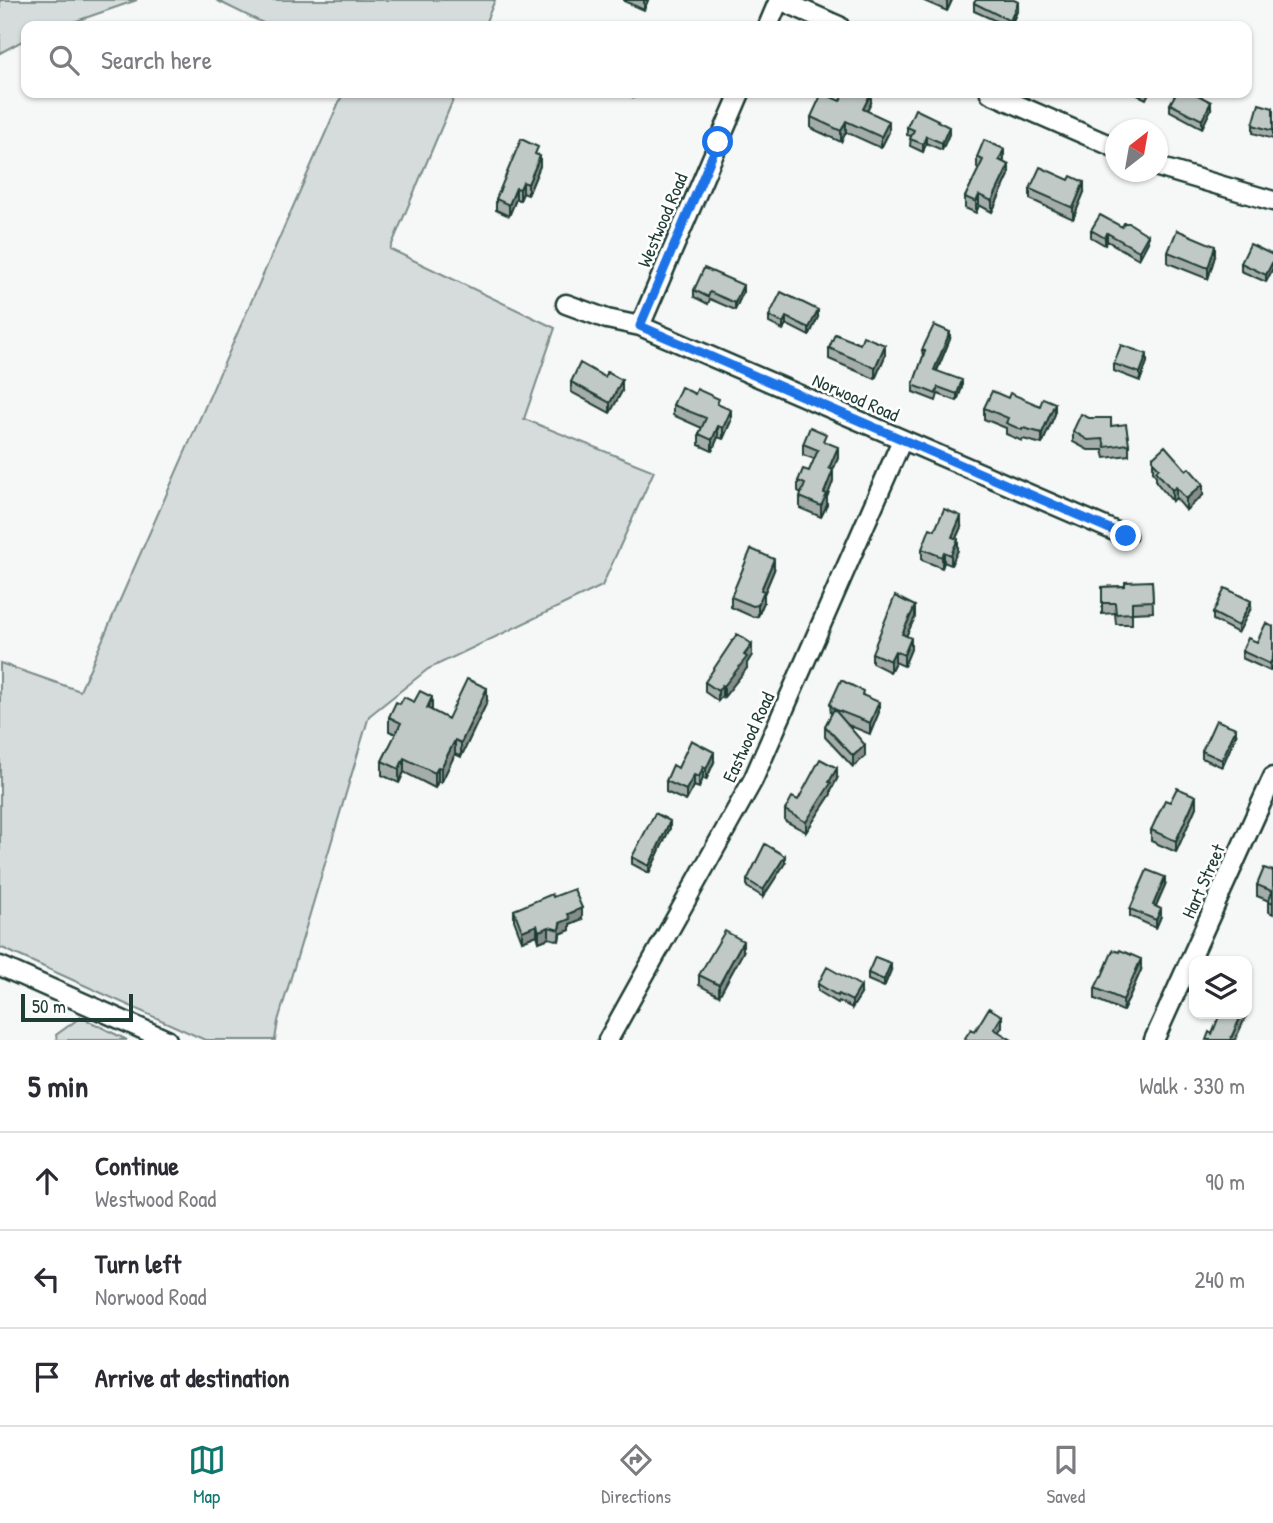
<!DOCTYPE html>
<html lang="en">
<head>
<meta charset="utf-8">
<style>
	:root { --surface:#fff; --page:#f2f2f3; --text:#2b2b33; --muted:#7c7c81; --line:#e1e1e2; --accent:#0f766e }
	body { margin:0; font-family:"Patrick Hand",sans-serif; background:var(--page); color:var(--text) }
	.controls { position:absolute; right:21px; bottom:21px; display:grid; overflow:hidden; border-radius:14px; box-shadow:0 2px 5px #0004 }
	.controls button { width:63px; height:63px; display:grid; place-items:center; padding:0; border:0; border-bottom:2px solid var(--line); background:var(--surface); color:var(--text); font:35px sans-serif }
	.compass { position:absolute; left:1105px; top:119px; width:63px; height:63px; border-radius:50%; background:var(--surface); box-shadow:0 2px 5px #0004; rotate:31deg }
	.scale { position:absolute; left:21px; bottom:18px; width:112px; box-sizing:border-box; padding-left:7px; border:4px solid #1f3d34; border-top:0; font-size:19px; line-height:24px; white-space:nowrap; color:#1f3d34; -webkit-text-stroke:5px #fff; paint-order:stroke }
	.stop { position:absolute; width:21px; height:21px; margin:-16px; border:5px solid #1a73e8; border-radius:50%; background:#fff }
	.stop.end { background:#1a73e8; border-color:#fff; box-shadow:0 2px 7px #0008 }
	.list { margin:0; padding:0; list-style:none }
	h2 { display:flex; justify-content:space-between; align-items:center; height:91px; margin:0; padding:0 28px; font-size:30px }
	h2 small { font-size:23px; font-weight:400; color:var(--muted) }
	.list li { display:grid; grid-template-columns:46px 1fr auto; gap:21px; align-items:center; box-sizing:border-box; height:98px; padding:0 28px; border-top:2px solid var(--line) }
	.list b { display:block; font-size:26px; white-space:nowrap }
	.list p { margin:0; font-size:23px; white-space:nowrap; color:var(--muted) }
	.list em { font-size:23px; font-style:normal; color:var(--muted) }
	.icon { flex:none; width:38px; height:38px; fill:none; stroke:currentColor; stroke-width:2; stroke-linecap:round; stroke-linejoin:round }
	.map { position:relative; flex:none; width:1273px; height:1040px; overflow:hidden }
	.search { position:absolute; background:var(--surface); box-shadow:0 2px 5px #0004; left:21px; right:21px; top:21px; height:77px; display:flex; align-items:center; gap:18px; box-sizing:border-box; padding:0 24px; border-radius:14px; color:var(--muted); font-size:26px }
	.sheet { height:385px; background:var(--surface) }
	nav { display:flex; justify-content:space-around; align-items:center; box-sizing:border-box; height:98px; border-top:2px solid var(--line); background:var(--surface); font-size:19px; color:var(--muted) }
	nav a { display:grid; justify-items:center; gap:4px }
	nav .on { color:var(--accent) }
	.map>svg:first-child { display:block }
	.green { fill:#d6dcdb; stroke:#7a8c88; stroke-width:2 }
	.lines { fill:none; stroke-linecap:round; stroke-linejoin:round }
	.street-casing { stroke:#1f3d34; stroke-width:23 }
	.street { stroke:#fff; stroke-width:18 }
	.wall { fill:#a5adaa; stroke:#1f3d34; stroke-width:2 }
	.shaded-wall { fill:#868d8b; stroke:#1f3d34; stroke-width:2 }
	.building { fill:#c0c9c6; stroke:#1f3d34; stroke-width:2 }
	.route { stroke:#1a73e8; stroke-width:9 }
	.labels { text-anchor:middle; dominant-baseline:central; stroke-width:5; stroke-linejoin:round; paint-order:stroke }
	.street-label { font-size:19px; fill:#1f3d34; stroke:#fff }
</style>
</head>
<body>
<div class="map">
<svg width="1273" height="1040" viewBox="0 0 1273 1040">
	<rect width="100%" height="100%" fill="#f6f7f7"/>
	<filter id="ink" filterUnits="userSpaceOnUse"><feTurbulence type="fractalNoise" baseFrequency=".0143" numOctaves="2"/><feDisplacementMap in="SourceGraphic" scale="14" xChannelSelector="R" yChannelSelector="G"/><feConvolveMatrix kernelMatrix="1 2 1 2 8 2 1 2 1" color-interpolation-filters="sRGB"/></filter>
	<g filter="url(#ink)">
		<path class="green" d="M0,0H137L62,26H26V39L0,53Z
			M216,0H495L484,26H269Z
			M343,93H456L390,249L555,328L524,419L654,471L602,586L428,669L369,716L278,1021L275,1040H205L0,947V663L80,691Z
			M81,1017L127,1040H57L56,1035Z"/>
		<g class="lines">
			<g class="street-casing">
				<path id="street" d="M780,0L839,26
					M768,26L779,0
					M990,93L1116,148
					M1158,167L1273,201
					M566,304L607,319L640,326L1126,536
					M640,326L740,93
					M0,966L167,1040
					M608,1040L753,780L902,440
					M1154,1040L1273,777"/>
			</g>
			<use href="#street" class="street"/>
		</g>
		<path class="wall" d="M624,0H648L644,10L624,1Z
			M922,0H952L947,11Z
			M974,3L1018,9L1011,26H1007L974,11Z
			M623,93H637L634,98Z
			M1134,93H1149L1146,99Z
			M840,101L871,103L867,111L889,132L881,148L846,132L841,142L811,128V117Z
			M1170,104L1211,109L1202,128L1170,111Z
			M1273,108V139L1253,133V125Z
			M938,122L949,134L942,150L926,143L923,152L910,146L911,136L907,135V127Z
			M538,155L540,166L528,195L523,193L520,200L516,199L509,216L496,210V199Z
			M977,157L1004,160L1003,162L1009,175L992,212L979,205L976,213L965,208V197L979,169L977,167Z
			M1030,189L1084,192L1073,219L1030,199Z
			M1091,230L1148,242L1139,259L1107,241L1105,245L1091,237Z
			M1168,252L1215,256L1208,279L1168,263Z
			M1273,255V268L1266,282L1241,271V263Z
			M694,290L743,292L735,310L710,299L708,304L694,297Z
			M769,316L818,317L809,336L786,324L783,330L769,323Z
			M950,339L937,371L962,387L957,401L938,394L936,401L913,392V385L923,357L922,350Z
			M860,344L885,356L875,379L829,359V348Z
			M1147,362L1140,381L1114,371V364Z
			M571,382L622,391L610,413L571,392Z
			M1008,398L1055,414L1042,444L1023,439L1022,441L1006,434V428L984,419V408Z
			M673,405H719L731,421L723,439L718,437L712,451L699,445V434L702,428L673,415Z
			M1111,426L1129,444V455L1105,458L1103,450H1088L1073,442V431Z
			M826,442L838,458L833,470V481L827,497V505L821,517L800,508V497L801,493L798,491V481L809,471L815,459L803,455V444Z
			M1153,457L1203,495L1186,510L1176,498L1172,501L1156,482V476L1153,472Z
			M961,527L956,538L958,550L951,565L944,562L942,568L922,560V549L935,530Z
			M774,570L764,594V602L758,616L753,617L731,607V597Z
			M1152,581L1153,612L1132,613V624H1116L1115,613L1102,614V587L1125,586Z
			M1251,608L1238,633L1213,620V613Z
			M915,617L906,636L911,649L904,666L895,662L890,672L872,663V653Z
			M1273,627V665L1270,671L1242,658V651L1257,642Z
			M752,655L747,663V668L724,697L722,696L718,701L705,692V682Z
			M863,695L879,712L870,734L848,725L865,756L853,767L825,737V726L831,715L830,704Z
			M487,702L461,757L455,754L441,783L438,781L435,788L404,772L399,783L382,775V761L396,734L389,731V717L400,704L432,711L448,719Z
			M1236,735L1222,767L1202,758V751Z
			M714,762L706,780L703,778L699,788L694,786L686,801L666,792V781L678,768Z
			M837,779L831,790V794L806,832L785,821V810L798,800Z
			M1170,802L1196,807L1176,852L1151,841V830Z
			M670,828L649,873L632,864V857Z
			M785,863L763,897L747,887V880Z
			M1273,871V914L1269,912V901L1257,896V885Z
			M1165,885L1155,907L1161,916L1156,928L1130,916V909Z
			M553,897L582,919L570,924V930L560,934L559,941L549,938L539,942L537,935L522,941L514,920V910Z
			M743,952L719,996L699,985V975Z
			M891,970L884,987L868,980V973Z
			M1141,970L1123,1011L1095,999V988Z
			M818,984L861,994L852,1008L839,1001L838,1003L818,991Z"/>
		<path class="shaded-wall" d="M644,0H648L644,10Z
			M947,0H952L947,11Z
			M1018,2V9L1010,26V21Z
			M871,93V103L863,120V109Z
			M1211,102V109L1202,128V120Z
			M846,121V132L841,142V131Z
			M889,121V132L881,148V137Z
			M949,127V134L942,150V143Z
			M926,136V143L923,152V144Z
			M1004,149V160L999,170V160Z
			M540,156V166L528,195V184Z
			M1009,165V175L992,212V201Z
			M523,182V193L520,200V189Z
			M1084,182V192L1073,219V208Z
			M516,188V199L509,216V205Z
			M979,195V205L976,213V202Z
			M1107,233V241L1105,245V238Z
			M1148,235V242L1139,259V251Z
			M1215,246V256L1208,279V268Z
			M1273,261V268L1266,282V275Z
			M743,285V292L735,310V303Z
			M818,310V317L809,336V328Z
			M786,317V324L783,330V323Z
			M950,332V339L934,377V370Z
			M885,345V356L875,379V368Z
			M1147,354V362L1140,381V373Z
			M622,380V391L610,413V403Z
			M962,380V387L957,401V394Z
			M1055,403V414L1042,444V433Z
			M731,410V421L723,439V428Z
			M718,426V437L712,451V440Z
			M838,447V458L829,479V468Z
			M833,470V481L827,497V505L821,517V506L824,493Z
			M1203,484V495L1186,510V499Z
			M1176,487V498L1172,501V490Z
			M961,516V527L952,547V537Z
			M958,539V550L951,565V555Z
			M944,552V562L942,568V557Z
			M774,559V570L764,594V602L758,616V605L761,590Z
			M1251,601V608L1238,633V626Z
			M915,606V617L902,645V634Z
			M911,638V649L904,666V655Z
			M752,644V655L747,663V668L724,697V686Z
			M895,651V662L890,672V661Z
			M1273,657V665L1270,671V664Z
			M722,685V696L718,701V691Z
			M487,688V702L461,757V743Z
			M432,697V711L427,708Z
			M879,702V712L870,734V723Z
			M1236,728V735L1222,767V760Z
			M455,740V754L441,783V768Z
			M865,745V756L853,767V756Z
			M714,752V762L706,780V769Z
			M404,758V772L399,783V769Z
			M438,767V781L435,788V773Z
			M703,767V778L699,788V777Z
			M837,768V779L831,790V794L806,832V822Z
			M694,775V786L686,801V790Z
			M1196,796V807L1176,852V841Z
			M670,821V828L649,873V866Z
			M785,856V863L763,897V890Z
			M1165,877V885L1153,913V905Z
			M582,908V919L570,924V930L560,934L559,941L560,923L568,914Z
			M1161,909V916L1156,928V920Z
			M537,925V935L522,941V931Z
			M549,927V938L539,942V931Z
			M743,941V952L719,996V985Z
			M1141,959V970L1123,1011V1000Z
			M891,963V970L884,987V980Z
			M861,986V994L852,1008V1001Z
			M1242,1014H1247L1235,1040H1230Z
			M1002,1016V1027L994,1039V1029Z"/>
		<path class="building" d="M976,0H1014L1018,2L1010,21L974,3Z
			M822,93L840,101L844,93H871L863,109L889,121L881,137L846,121L841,131L811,117Z
			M1176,93H1194L1211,102L1202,120L1170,104Z
			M1259,104L1273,108V131L1253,125Z
			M915,109L938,120L937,121L949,127L942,143L926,136L923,144L910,139L914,130L907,127Z
			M521,139L538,147L535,154L540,156L528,184L523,182L520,189L516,188L509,205L496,199Z
			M984,140L1004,149L999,160L1009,165L992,201L979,195L976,202L965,197L983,160L977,157Z
			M1040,167L1069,180L1071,176L1084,182L1073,208L1030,189Z
			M1100,215L1122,227L1124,223H1129L1148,235L1139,251L1107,233L1105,238L1091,230Z
			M1177,230L1215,246L1208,268L1168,252Z
			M1250,244L1273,255V261L1266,275L1241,263Z
			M704,268L743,285L735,303L710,292L708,297L694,290Z
			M781,292L818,310L809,328L786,317L783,323L769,316Z
			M934,325L950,332L934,370L962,380L957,394L938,387L936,394L913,385L925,351L922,350Z
			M835,334L860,344L863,336L885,345L875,368L829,348Z
			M1121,345L1147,354L1140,373L1114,364Z
			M580,363L605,377L607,372L622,380L610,403L571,382Z
			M681,387L695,394L697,389L719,399L717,404L731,410L723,428L718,426L712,440L699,434L706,418L673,405Z
			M992,391L1008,398L1010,393L1040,406L1043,398L1055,403L1042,433L1023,428L1022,430L1006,423L1008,418L984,408Z
			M1081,414L1089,418H1111V426L1126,424L1129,444L1105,447L1103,439L1088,440L1073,431Z
			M810,427L826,434L823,441L838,447L829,468L833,470L824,493L827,494L821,506L800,497L805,484L798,481L803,469L809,471L818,450L803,444Z
			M1165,446L1186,470L1189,468L1203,484L1186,499L1176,487L1172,490L1156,471L1159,468L1153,462V457Z
			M944,509L961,516L952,537L958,539L951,555L944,552L942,557L922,549L930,528L935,530Z
			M751,549L774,559L761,590L764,591L758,605L753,606L731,597Z
			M1152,581L1153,601L1132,602V613L1116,614L1115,603H1102V587L1125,586V582Z
			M1225,588L1251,601L1238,626L1213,613Z
			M895,596L915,606L902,634L911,638L904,655L895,651L890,661L872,653Z
			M1266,623L1273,627V657L1270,664L1242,651L1248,638L1257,642Z
			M737,634L752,644L744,655L747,657L724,686L722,685L718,691L705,682Z
			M467,679L487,688L461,743L455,740L441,768L438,767L435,773L404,758L399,769L382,761L401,723L389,717L396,702L400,704L404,697L414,702L420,691L432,697L427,708L448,719Z
			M841,680L863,691L862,695L879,702L870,723L834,709L830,704Z
			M834,709L865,745L853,756L825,726Z
			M1216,720L1236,728L1222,760L1202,751Z
			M691,740L714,752L706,769L703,767L699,777L694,775L686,790L666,781L673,765L678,768Z
			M820,759L837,768L829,782L831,783L806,822L785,810L792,797L798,800Z
			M1177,788L1196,796L1176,841L1151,830L1165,800L1170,802Z
			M655,813L670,821L649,866L632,857Z
			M765,844L785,856L763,890L747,880Z
			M1264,868L1273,871V903L1269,901L1272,891L1257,885Z
			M1147,870L1165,877L1153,905L1161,909L1156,920L1130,909Z
			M574,889L582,908L568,914L570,919L560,923L559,930L549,927L539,931L537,925L522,931L514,910L552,894L553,897Z
			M725,931L743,941L719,985L699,975Z
			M1113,950L1119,952L1120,950L1141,959L1123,1000L1095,988L1101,976H1102Z
			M875,957L891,963L884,980L868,973Z
			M827,967L861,986L852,1001L839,994L838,996L818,984Z
			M989,1008L1002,1016L994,1029L1012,1040H967L965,1038L971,1029L975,1031Z
			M1220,1014H1242L1230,1040H1206L1209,1032L1212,1034Z"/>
	</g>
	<g class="lines" filter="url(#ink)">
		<path class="route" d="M718,142L640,326L1126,536"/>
	</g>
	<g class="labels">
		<g class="street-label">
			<text transform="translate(662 220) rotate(-67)">Westwood Road</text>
			<text transform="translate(856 397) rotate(24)">Norwood Road</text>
			<text transform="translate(748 737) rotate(-65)">Eastwood Road</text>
			<text transform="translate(1203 881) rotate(-66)">Hart Street</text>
		</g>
	</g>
</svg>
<div class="controls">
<button><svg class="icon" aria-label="layers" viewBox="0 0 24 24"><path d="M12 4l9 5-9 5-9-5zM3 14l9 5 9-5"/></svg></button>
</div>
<svg class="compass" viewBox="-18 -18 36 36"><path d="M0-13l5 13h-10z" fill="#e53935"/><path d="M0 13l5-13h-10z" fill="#7c7c81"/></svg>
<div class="scale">50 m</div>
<div class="stop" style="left:718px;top:142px"></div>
<div class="stop end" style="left:1126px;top:536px"></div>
<div class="search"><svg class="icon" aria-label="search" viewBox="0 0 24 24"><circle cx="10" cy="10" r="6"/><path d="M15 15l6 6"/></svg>Search here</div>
</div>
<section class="sheet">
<h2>5 min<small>Walk · 330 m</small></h2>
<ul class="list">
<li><svg class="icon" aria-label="ahead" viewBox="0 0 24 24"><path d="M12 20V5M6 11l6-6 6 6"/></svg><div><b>Continue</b><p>Westwood Road</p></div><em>90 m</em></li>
<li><svg class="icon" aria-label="left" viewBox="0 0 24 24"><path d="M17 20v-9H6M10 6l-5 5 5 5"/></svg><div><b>Turn left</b><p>Norwood Road</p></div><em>240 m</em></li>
<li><svg class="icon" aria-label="arrive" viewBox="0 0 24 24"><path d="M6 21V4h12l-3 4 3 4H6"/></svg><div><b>Arrive at destination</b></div></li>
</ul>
</section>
<nav>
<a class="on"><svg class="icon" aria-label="map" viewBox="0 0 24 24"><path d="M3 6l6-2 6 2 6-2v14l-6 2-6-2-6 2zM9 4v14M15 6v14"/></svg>Map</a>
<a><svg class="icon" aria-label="directions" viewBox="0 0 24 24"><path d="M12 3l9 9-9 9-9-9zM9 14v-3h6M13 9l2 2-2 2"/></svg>Directions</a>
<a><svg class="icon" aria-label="saved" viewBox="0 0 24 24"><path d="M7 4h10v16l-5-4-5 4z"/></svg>Saved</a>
</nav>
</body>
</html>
